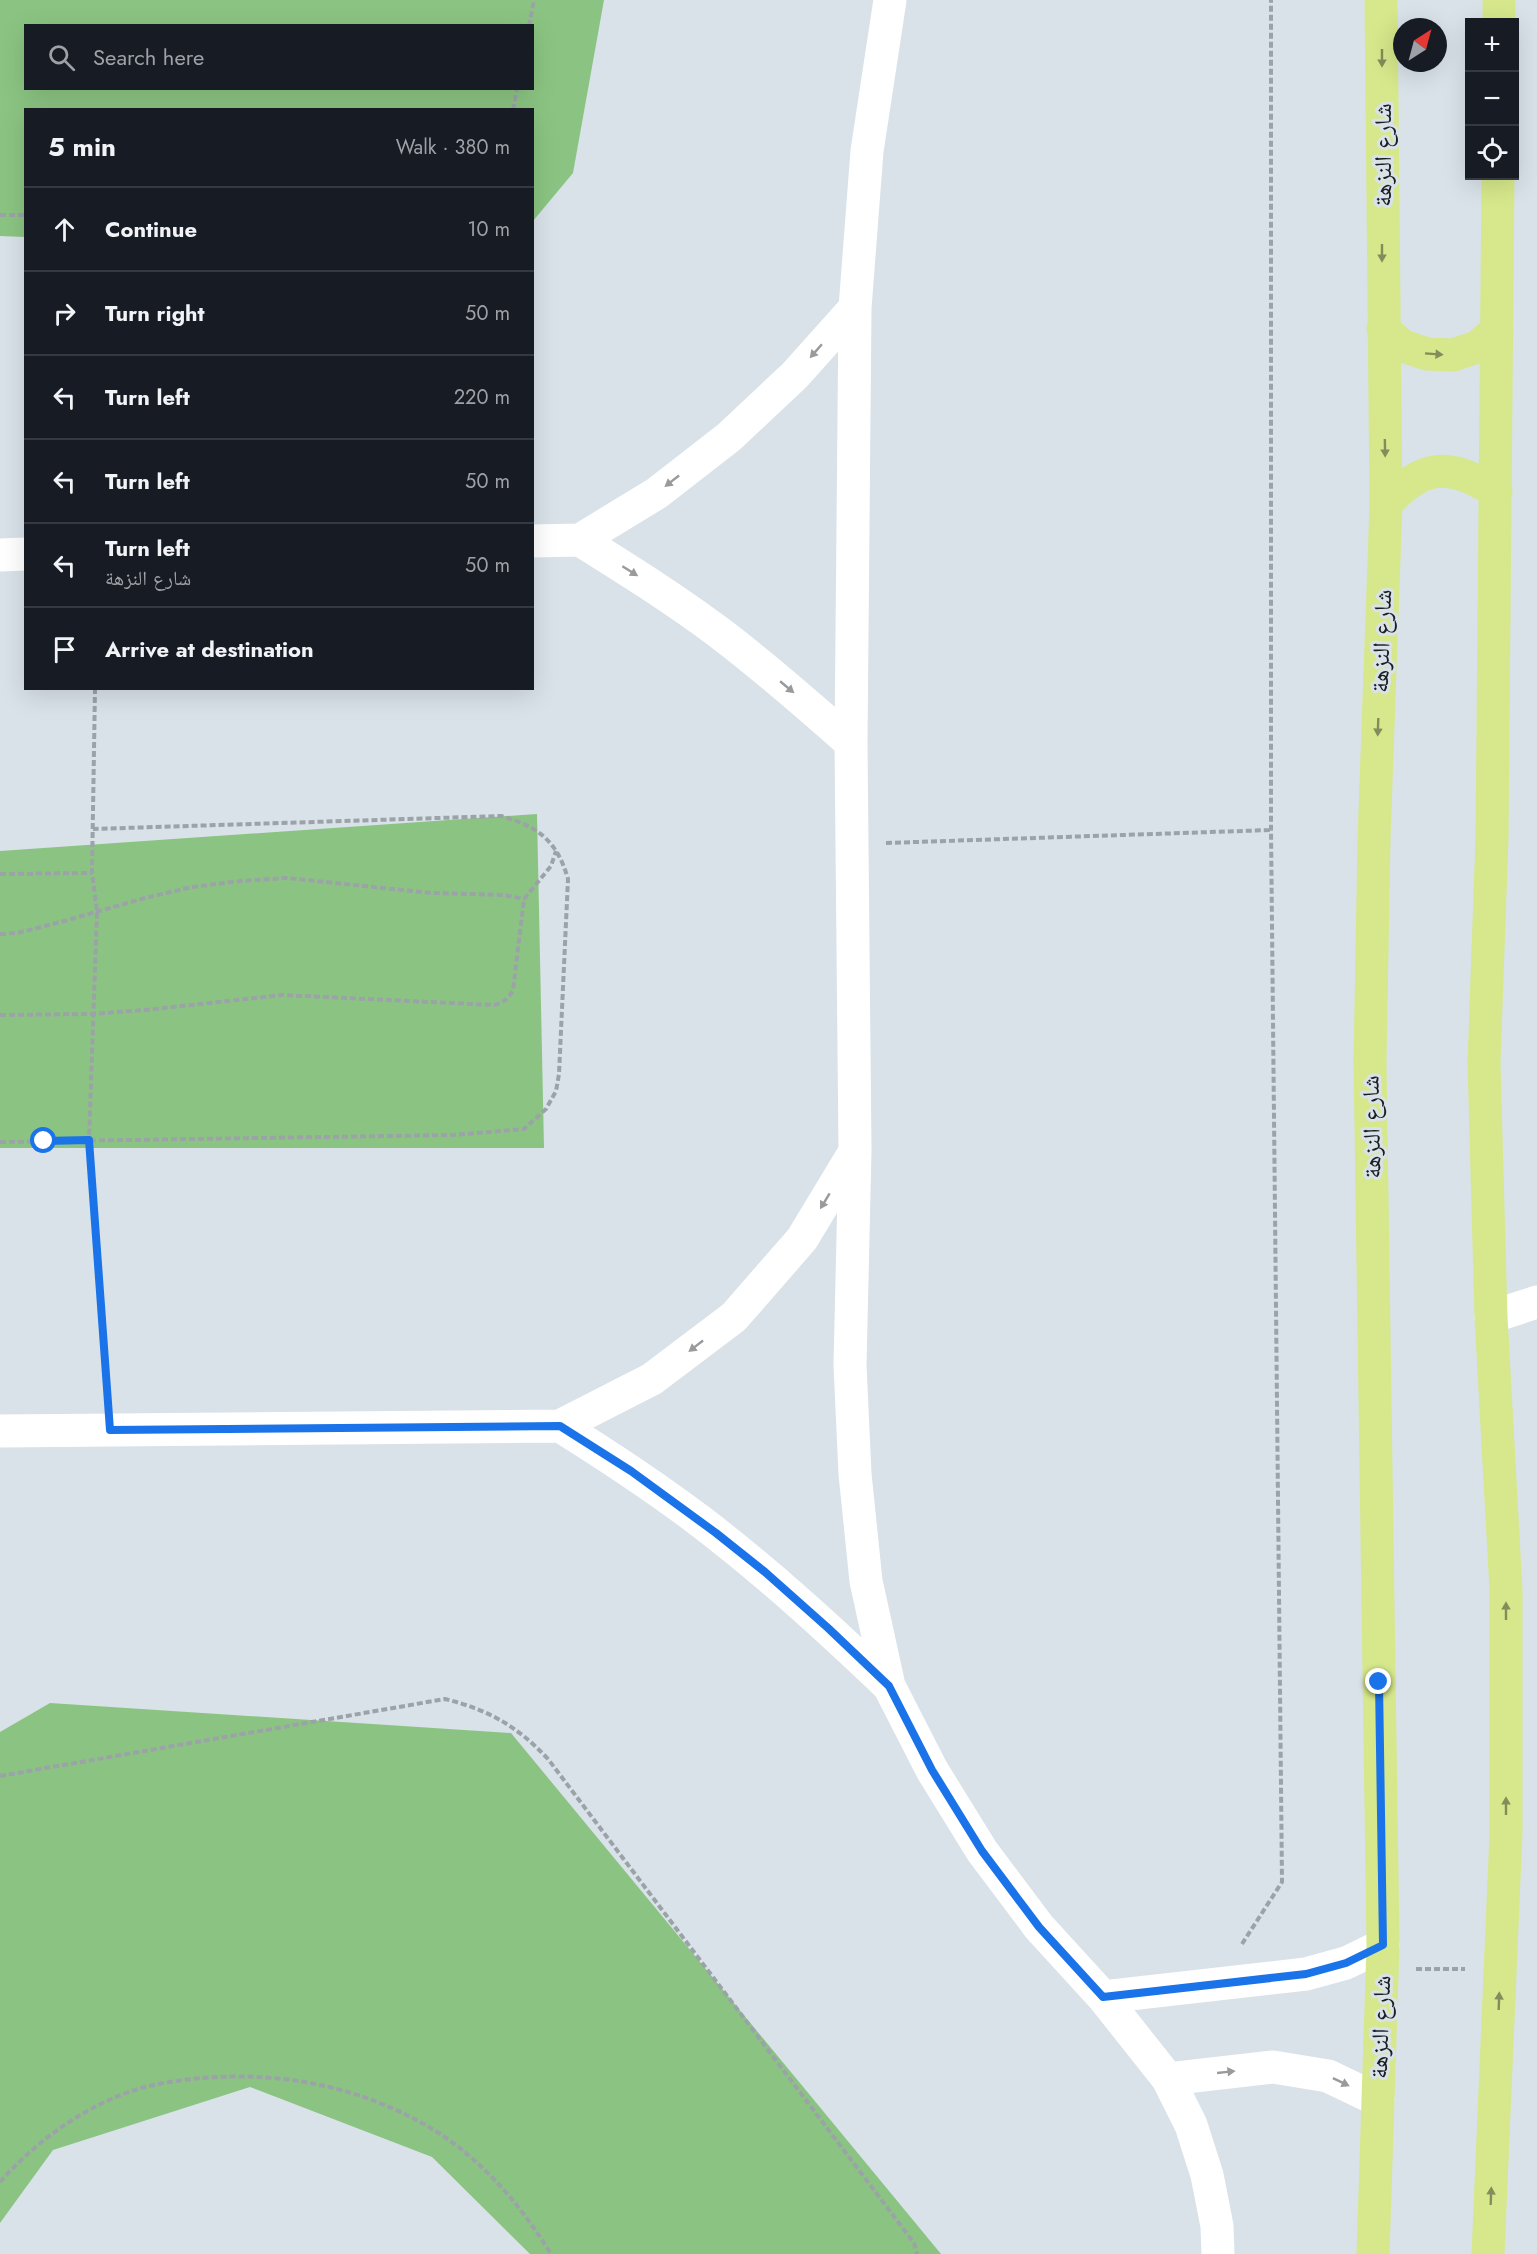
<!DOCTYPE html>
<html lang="en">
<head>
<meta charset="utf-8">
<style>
	:root { --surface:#171b24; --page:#20242c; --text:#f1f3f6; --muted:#9ea1a6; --line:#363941 }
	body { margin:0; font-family:Jost,"Noto Naskh Arabic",sans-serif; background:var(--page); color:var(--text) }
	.controls { position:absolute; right:18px; top:18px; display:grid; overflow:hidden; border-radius:0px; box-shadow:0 6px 24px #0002 }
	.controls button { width:54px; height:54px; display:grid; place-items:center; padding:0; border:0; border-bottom:2px solid var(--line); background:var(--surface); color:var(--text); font:30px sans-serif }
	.compass { position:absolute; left:1393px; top:18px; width:54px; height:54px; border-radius:50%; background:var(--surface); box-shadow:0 6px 24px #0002; rotate:36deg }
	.stop { position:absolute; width:18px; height:18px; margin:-14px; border:4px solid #1a73e8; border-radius:50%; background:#fff }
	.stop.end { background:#1a73e8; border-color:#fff; box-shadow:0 2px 6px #0008 }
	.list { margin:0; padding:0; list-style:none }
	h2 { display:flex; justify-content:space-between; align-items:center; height:78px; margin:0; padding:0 24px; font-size:26px }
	h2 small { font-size:20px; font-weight:400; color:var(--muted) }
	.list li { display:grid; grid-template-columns:39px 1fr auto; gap:18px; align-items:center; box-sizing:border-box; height:84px; padding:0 24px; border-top:2px solid var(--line) }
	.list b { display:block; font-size:22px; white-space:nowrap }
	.list p { margin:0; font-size:20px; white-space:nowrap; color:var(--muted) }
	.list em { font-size:20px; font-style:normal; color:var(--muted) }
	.icon { flex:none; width:33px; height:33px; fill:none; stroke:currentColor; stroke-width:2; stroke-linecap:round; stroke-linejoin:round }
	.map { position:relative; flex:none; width:1537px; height:2254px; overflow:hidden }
	.search { position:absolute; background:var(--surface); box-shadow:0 6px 24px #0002; left:24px; top:24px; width:510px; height:66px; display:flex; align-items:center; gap:15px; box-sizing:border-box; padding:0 21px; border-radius:0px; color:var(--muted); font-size:22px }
	.panel { position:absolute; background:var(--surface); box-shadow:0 6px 24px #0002; left:24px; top:108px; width:510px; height:582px; border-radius:0px }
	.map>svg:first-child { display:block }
	.green { fill:#8bc482; fill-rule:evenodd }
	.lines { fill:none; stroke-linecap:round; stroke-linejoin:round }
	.path { stroke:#9ba2a8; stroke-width:4; stroke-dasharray:6 3; stroke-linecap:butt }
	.minor { stroke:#fff; stroke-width:33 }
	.major { stroke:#d6e88b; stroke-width:33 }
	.oneway { fill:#828d5b }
	.oneway2 { fill:#989a9b }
	.route { stroke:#1a73e8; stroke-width:8 }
	.labels { text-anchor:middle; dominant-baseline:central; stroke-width:6; stroke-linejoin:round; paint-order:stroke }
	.street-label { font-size:24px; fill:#1b1e21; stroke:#d9e2e9 }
</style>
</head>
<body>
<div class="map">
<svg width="1537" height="2254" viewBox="0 0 1537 2254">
	<rect width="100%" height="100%" fill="#d9e2e9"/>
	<path class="green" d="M0,0H604L573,173L533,221L532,110H26L25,237L0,236ZM26,26H532V88H26Z
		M537,814L544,1148H0V851Z
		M50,1703L511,1733L941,2254H530L432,2157L250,2087L53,2150L0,2223V1732Z"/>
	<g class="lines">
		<path class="path" d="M529,26L534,0
			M513,110L517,88
			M0,215H26
			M95,688L92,873L97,911L89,1140L108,1394
			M886,843L1271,830
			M0,874L92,873
			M0,934L17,933L57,923L145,898L192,887L240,881L287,878L431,893L504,895L524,899
			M0,1015L93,1014L155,1009L282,995L494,1005C503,1003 509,998 513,990L524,899L551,866L556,851
			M0,1142L452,1135L524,1129L546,1109L556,1091L559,1074L568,879C557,841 539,827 501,816L93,829
			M0,1776L445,1699C489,1710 517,1726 548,1759L914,2243L917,2254
			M1242,1944L1282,1882L1271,830V0
			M1416,1969H1465
			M0,2182C36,2141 86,2105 138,2089C155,2084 174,2081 192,2079C275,2070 357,2085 429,2127C480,2157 520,2204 551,2254"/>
		<path class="minor" d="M890,0L867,151L855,308L851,743L855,1151L850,1365L855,1474L866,1581L889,1686L932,1770L982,1851L1039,1927L1103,1997L1168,2079L1191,2125L1207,2175L1217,2226L1218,2254
			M580,540C628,570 676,600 721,634C766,668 809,706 851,743
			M532,541L580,540L657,493L729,437L795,375L855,308
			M0,555L26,554
			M1491,1317L1537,1302
			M560,1426C608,1456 655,1487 700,1521C767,1572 828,1628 889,1686
			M0,1431L560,1426L652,1379L734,1317L802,1239L854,1153
			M1103,1997L1306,1974L1346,1963L1383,1945
			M1168,2079L1273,2067L1328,2076L1378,2100"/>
		<path class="major" d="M1499,22V0
			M1383,329L1403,346L1427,354L1453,355L1477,347L1497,330
			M1386,504C1423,463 1451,462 1496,492
			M1373,2254L1383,1945L1370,1061L1374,839L1386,504L1381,0
			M1488,2254L1506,1833V1590L1491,1317L1484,1063L1492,837L1498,176"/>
	</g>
	<defs><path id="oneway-solid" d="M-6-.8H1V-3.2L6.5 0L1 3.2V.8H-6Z" transform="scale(1.5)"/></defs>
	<g class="oneway">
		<use href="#oneway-solid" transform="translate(1382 58) rotate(90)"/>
		<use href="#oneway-solid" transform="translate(1382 253) rotate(90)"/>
		<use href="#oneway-solid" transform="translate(1434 354) rotate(4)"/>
		<use href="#oneway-solid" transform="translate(1385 448) rotate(89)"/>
		<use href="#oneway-solid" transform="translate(1378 727) rotate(92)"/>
		<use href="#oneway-solid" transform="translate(1506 1611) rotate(-90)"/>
		<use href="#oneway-solid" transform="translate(1506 1806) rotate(-90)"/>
		<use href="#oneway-solid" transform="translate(1499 2001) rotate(-88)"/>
		<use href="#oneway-solid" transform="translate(1491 2196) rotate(-88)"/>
	</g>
	<g class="oneway2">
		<use href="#oneway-solid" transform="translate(816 351) rotate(131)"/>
		<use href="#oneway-solid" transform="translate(672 481) rotate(142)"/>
		<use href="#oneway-solid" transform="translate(630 571) rotate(32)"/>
		<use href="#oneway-solid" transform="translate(787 687) rotate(40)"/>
		<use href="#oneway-solid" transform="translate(825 1201) rotate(121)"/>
		<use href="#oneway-solid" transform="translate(696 1346) rotate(142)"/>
		<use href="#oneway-solid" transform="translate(1226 2072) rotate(-6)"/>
		<use href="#oneway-solid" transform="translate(1341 2082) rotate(26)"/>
	</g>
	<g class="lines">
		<path class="route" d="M44,1141L89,1140L110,1430L560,1426L631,1471L716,1533L765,1572L828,1628L889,1686L932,1770L982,1851L1039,1927L1103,1997L1306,1974L1346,1963L1383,1945L1379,1682"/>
	</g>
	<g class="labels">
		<g class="street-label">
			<text transform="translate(1382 155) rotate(-90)">شارع النزهة</text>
			<text transform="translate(1381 641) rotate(-88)">شارع النزهة</text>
			<text transform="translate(1371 1127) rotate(-91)">شارع النزهة</text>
			<text transform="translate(1380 2027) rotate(-88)">شارع النزهة</text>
		</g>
	</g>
</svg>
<div class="controls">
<button>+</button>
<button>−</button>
<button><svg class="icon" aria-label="locate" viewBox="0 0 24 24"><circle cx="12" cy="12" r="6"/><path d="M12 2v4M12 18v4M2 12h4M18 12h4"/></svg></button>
</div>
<svg class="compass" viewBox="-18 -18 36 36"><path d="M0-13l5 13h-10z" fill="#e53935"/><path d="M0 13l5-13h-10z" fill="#9ea1a6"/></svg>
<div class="stop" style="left:44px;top:1141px"></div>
<div class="stop end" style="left:1379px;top:1682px"></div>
<div class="search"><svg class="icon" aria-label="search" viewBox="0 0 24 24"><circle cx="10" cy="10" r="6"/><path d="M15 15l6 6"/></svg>Search here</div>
<section class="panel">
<h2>5 min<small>Walk · 380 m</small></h2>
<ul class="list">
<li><svg class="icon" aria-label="ahead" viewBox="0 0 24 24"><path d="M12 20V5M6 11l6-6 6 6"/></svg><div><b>Continue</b></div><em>10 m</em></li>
<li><svg class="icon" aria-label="right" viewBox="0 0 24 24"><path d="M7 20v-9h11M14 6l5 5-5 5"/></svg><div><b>Turn right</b></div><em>50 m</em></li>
<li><svg class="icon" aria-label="left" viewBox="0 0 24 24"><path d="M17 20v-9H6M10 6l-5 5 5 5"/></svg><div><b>Turn left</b></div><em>220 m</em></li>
<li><svg class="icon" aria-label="left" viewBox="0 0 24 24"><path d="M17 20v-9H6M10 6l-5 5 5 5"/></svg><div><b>Turn left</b></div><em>50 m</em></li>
<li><svg class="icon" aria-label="left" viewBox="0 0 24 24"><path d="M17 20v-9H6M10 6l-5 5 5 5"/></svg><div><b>Turn left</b><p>شارع النزهة</p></div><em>50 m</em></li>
<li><svg class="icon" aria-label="arrive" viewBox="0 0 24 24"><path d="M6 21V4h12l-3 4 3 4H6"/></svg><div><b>Arrive at destination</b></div></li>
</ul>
</section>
</div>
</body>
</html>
